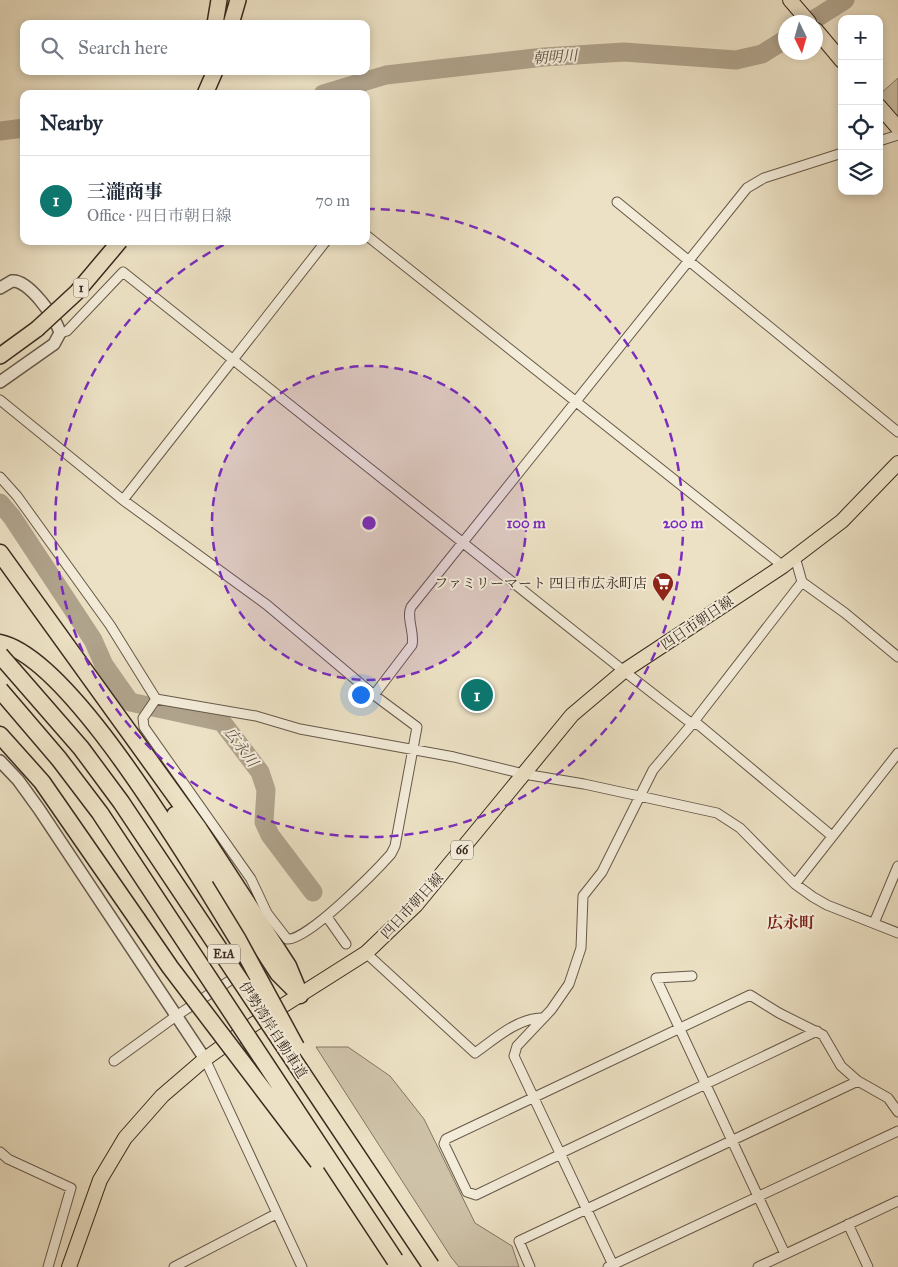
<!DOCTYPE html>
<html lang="en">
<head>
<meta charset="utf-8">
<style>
	:root { --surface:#fff; --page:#f6f6f7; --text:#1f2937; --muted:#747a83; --line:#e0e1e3; --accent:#0f766e }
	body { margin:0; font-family:"IM FELL Great Primer","Noto Serif JP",serif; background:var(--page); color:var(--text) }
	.controls { position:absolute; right:15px; top:15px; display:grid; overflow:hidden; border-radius:10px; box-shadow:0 2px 8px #0003 }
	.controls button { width:45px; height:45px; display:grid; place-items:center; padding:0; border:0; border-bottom:1px solid var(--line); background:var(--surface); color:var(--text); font:25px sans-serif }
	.compass { position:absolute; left:778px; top:15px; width:45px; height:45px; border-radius:50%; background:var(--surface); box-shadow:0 2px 8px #0003; rotate:175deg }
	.you { position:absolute; left:360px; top:694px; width:18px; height:18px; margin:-12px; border:4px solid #fff; border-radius:50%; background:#1a73e8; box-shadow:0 0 0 8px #1a73e833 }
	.badge { display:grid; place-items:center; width:32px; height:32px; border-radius:50%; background:var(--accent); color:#fff; font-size:16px; font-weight:700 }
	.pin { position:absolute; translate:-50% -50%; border:2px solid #fff; box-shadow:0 1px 5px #0006 }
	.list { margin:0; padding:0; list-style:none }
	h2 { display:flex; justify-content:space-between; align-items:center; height:65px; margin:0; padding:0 20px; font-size:21px }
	h2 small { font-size:16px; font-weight:400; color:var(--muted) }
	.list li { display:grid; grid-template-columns:32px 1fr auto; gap:15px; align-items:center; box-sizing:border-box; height:90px; padding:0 20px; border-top:1px solid var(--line) }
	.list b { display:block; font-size:19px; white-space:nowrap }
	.list p { margin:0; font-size:16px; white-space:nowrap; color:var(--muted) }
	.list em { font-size:16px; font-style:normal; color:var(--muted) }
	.icon { flex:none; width:28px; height:28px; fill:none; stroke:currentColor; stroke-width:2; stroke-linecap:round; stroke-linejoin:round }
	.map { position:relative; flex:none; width:898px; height:1267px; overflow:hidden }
	.search { position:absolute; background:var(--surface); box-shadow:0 2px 8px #0003; left:20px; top:20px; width:350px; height:55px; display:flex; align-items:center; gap:12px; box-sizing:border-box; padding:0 18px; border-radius:10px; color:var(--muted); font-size:19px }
	.panel { position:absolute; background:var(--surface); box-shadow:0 2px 8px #0003; left:20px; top:90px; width:350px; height:155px; border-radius:10px }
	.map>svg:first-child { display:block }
	.green { fill:#cec2a8; stroke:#847664 }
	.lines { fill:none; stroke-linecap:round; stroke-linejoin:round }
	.river { stroke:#b0a38c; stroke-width:19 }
	.minor-casing { stroke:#675849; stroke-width:11 }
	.tertiary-casing { stroke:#675849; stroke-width:14 }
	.primary-casing { stroke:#3b2a20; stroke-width:16 }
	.trunk-casing { stroke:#3b2a20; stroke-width:18 }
	.motorway-casing { stroke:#3b2a20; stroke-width:19 }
	.minor { stroke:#f3ecd9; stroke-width:9 }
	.tertiary { stroke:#f3ecd9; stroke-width:11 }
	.primary { stroke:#ece1c4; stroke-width:14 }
	.trunk { stroke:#ece1c4; stroke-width:15 }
	.motorway { stroke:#ece1c4; stroke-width:16 }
	.trunk-bridge-casing { stroke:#3b2a20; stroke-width:18; stroke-linecap:butt }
	.motorway-bridge-casing { stroke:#3b2a20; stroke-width:19; stroke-linecap:butt }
	.trunk-bridge { stroke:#ece1c4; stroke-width:15 }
	.motorway-bridge { stroke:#ece1c4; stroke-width:16 }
	.ring { fill:none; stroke:#7b2cbf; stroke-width:2.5; stroke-dasharray:9 6 }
	.labels { text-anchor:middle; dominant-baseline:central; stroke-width:4; stroke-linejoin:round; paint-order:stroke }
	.shield { fill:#f3ecd9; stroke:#726458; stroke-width:1 }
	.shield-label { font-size:12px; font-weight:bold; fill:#3b2a20 }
	.poi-label { font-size:14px; fill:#3b2a20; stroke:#f3ecd9; text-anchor:end }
	.street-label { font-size:14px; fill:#3b2a20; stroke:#f3ecd9 }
	.water-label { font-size:15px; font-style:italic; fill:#5e4e40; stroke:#f3ecd9 }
	.quarter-label { font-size:16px; font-weight:bold; fill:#7a1f14; stroke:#f3ecd9 }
	.centre { fill:#7b2cbf; stroke:#f3ecd9; stroke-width:2.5 }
	.ring-label { font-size:15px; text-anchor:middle; font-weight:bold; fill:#7b2cbf; stroke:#f3ecd9; stroke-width:4; stroke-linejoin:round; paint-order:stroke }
</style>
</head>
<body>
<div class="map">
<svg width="898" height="1267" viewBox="0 0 898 1267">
	<rect width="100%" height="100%" fill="#ece1c4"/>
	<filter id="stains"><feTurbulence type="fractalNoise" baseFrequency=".004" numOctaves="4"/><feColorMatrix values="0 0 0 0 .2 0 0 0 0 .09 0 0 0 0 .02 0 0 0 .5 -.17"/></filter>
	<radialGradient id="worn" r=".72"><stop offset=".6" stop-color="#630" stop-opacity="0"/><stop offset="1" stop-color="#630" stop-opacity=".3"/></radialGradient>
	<path class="green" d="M898,78V119L879,95Z
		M316,1047H348L390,1076L424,1119L475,1223L512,1246L519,1267H459L451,1257Z"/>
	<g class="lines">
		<path class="river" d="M810,22L845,0
			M323,94L386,75L544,57L624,52L736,60L762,54L786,39
			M0,131L24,128
			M0,503L12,517L93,640L104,665L130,702L222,722L260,772L266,790L264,822L270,835L313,892"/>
		<g class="minor-casing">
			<path id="minor" d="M879,141L898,135
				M617,202L898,432
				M366,235L783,566
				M60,333L67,331L123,272L624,671L692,724L699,725L832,836
				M0,400L123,500L267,605L374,695L417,727L395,846L391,854C376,871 306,942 287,939L267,913L251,879L144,727L143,718L156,699
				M0,477L17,496L110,625L156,699L256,716L300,729L454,757L524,774L584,784L717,813L740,828L795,884L813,897L827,905L898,933
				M123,500L326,241
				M792,558L797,564L802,582L845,613L898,657
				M374,695L412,645C415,633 406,618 411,607L747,188L764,178L842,153
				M795,884L898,753
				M327,917L346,944
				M874,923L898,866
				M366,953L475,1053C495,1039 516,1019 541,1018
				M692,976L656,978L785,1254
				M205,1059L302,1267
				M114,1061L176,1016L255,964
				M0,1152L8,1159L71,1188L48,1267
				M561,1153L817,1031
				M561,1154L476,1195L467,1192L444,1144L446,1139L750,995L779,1013L823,1035L841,1066L858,1081L888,1098L898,1112
				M848,1224L868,1267
				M174,1267L276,1214
				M530,1267L519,1241L858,1081
				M608,1267L898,1131
				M614,1267L514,1056L517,1046L551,1010L569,984L581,948L583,896L602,872L653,770L692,724L802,582
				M758,1267L898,1201"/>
		</g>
		<g class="tertiary-casing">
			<path id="tertiary" d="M0,288L12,281C28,279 56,318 60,333L54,344L0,382
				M0,761L18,780L39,809L205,1059"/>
		</g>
		<g class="primary-casing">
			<path id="primary" d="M790,0L809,22
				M816,30L842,61
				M879,106L898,128
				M69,1267L100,1180L125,1138L162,1096L205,1059L254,1024L366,953L416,905L572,715L624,671L783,566L842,521L898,463"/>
		</g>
		<g class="trunk-casing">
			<path id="trunk" d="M215,24L219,0
				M231,24L238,0
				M205,94L215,71
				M0,356L37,329"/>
		</g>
		<g class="motorway-casing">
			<path id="motorway" d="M0,553L199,829L288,966L300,995
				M0,643C65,657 168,828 205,886
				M0,735L42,782L137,919
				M175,815L278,973L295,990"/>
		</g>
		<use href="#minor" class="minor"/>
		<use href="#tertiary" class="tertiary"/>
		<use href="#primary" class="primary"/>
		<use href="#trunk" class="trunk"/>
		<use href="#motorway" class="motorway"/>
		<g class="trunk-bridge-casing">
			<path id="trunk-bridge" d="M37,329L77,292L120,241"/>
		</g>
		<g class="motorway-bridge-casing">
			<path id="motorway-bridge" d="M0,655L81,748L121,802L431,1266
				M0,690L59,759L100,813L395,1260
				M205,886L238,940L296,1047
				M137,919L170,967L318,1162"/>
		</g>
		<use href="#trunk-bridge" class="trunk-bridge"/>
		<use href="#motorway-bridge" class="motorway-bridge"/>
	</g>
	<circle cx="369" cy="523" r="157" fill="#7b2cbf" fill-opacity=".12"/>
	<g class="ring">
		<circle cx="369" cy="523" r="157"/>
		<path d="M366 209A314 314 0 1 1 229 242"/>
	</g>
	<defs>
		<g id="supermarket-pin" transform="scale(1.125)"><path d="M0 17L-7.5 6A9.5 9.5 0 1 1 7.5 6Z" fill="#8f2418" stroke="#f3ecd9"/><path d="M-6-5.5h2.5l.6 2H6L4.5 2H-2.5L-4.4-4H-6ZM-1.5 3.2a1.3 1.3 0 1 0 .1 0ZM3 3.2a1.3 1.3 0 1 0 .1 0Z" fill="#fff"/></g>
	</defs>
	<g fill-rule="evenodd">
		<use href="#supermarket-pin" x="663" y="583"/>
	</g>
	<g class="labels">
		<g class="shield">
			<rect x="73.5" y="278.5" width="15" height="19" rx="4"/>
			<rect x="451" y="840.5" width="22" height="19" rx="4"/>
			<rect x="208" y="944.5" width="32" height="19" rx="4"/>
		</g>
		<g class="shield-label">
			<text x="81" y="288">1</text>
			<text x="462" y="850">66</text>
			<text x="224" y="954">E1A</text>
		</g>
		<g class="poi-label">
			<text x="647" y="583">ファミリーマート 四日市広永町店</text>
		</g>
		<g class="street-label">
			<text transform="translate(697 623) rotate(-34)">四日市朝日線</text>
			<text transform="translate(412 906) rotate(-47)">四日市朝日線</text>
			<text transform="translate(273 1030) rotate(57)">伊勢湾岸自動車道</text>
		</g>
		<g class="water-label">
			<text transform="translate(555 57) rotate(-4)">朝明川</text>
			<text transform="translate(241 747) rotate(53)">広永川</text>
		</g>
		<g class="quarter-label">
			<text x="791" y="922">広永町</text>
		</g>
	</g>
	<circle cx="369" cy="523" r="8" class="centre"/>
	<g class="ring-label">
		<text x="526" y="528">100 m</text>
		<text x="683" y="528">200 m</text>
	</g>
	<rect width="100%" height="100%" filter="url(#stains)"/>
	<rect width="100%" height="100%" fill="url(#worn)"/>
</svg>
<div class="controls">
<button>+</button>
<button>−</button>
<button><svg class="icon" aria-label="locate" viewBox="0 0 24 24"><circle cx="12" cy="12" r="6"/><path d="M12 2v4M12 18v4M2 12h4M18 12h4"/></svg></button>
<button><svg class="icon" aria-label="layers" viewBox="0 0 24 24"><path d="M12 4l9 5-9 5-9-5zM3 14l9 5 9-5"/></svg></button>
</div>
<svg class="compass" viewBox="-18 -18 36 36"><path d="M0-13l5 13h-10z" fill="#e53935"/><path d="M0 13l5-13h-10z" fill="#747a83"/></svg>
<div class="you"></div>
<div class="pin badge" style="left:477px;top:695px">1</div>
<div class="search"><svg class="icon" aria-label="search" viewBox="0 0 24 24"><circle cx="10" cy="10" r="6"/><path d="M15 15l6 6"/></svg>Search here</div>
<section class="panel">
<h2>Nearby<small></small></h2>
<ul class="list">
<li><span class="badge">1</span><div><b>三瀧商事</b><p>Office · 四日市朝日線</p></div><em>70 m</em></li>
</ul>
</section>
</div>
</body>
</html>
